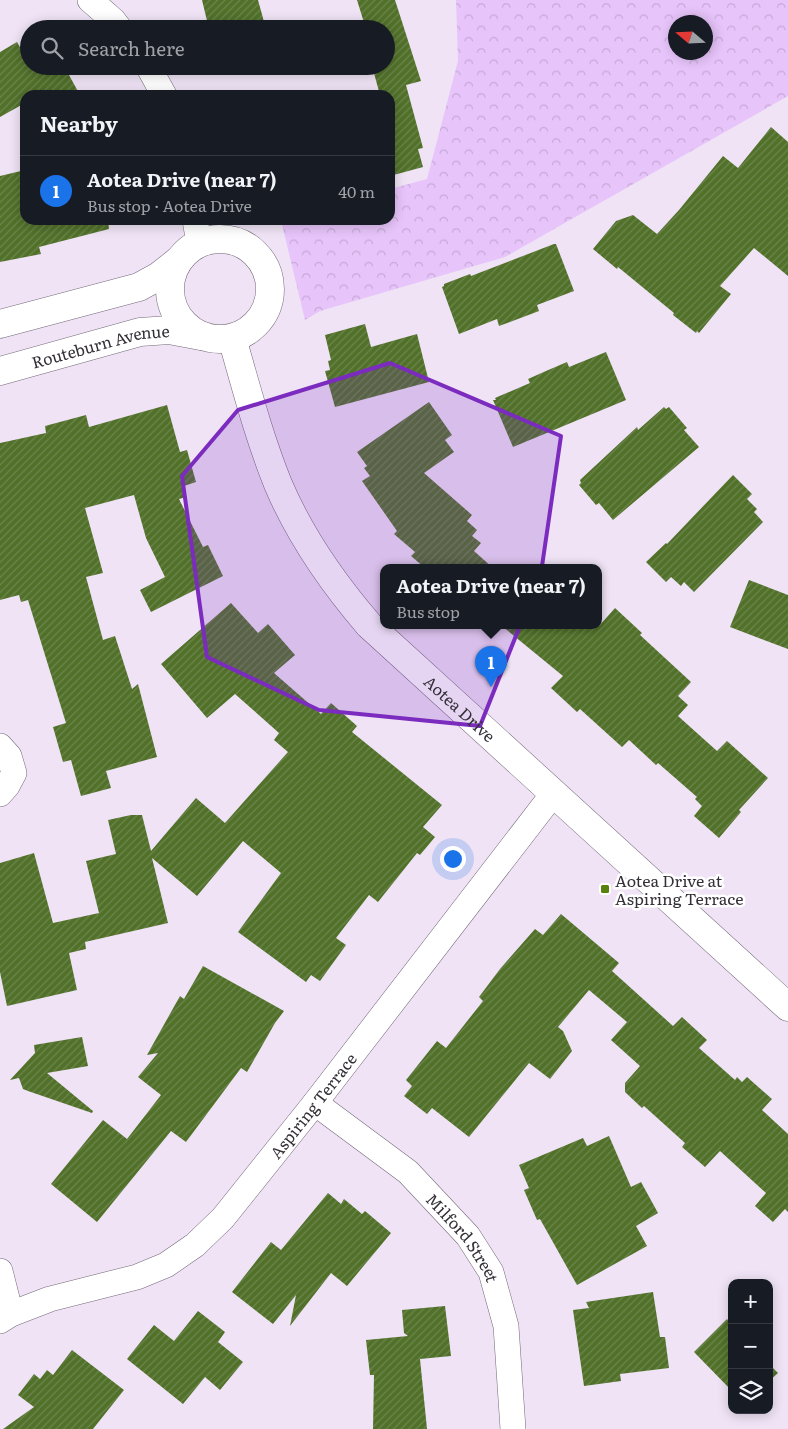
<!DOCTYPE html>
<html lang="en">
<head>
<meta charset="utf-8">
<style>
	:root { --surface:#171b24; --page:#242831; --text:#f1f3f6; --muted:#9ea1a6; --line:#363941; --accent:#1a73e8 }
	body { margin:0; font-family:Literata,serif; background:var(--page); color:var(--text) }
	.controls { position:absolute; right:15px; bottom:15px; display:grid; overflow:hidden; border-radius:10px; box-shadow:0 2px 12px #0003 }
	.controls button { width:45px; height:45px; display:grid; place-items:center; padding:0; border:0; border-bottom:1px solid var(--line); background:var(--surface); color:var(--text); font:25px sans-serif }
	.compass { position:absolute; left:668px; top:15px; width:45px; height:45px; border-radius:50%; background:var(--surface); box-shadow:0 2px 12px #0003; rotate:289deg }
	.you { position:absolute; left:452px; top:858px; width:18px; height:18px; margin:-12px; border:4px solid #fff; border-radius:50%; background:#1a73e8; box-shadow:0 0 0 8px #1a73e833 }
	.badge { display:grid; place-items:center; width:32px; height:32px; border-radius:50%; background:var(--accent); color:#fff; font-size:16px; font-weight:700 }
	.pin { position:absolute; translate:-50% -41px; filter:drop-shadow(0 1px 2px #0008) }
	.pin::after { content:''; position:absolute; top:26px; width:18px; height:15px; background:inherit; clip-path:polygon(0 0,100% 0,50% 100%) }
	.popup { position:absolute; left:380px; top:564px; width:222px; height:65px; box-sizing:border-box; display:grid; place-content:center; border-radius:10px; background:var(--surface); filter:drop-shadow(0 1px 4px #0005); font-size:16px; white-space:nowrap; color:var(--muted) }
	.popup b { font-size:19px; color:var(--text) }
	.popup::after { content:''; position:absolute; left:50%; top:100%; margin-left:-10px; border:10px solid transparent; border-top-color:var(--surface) }
	.list { margin:0; padding:0; list-style:none }
	h2 { display:flex; justify-content:space-between; align-items:center; height:65px; margin:0; padding:0 20px; font-size:21px }
	h2 small { font-size:16px; font-weight:400; color:var(--muted) }
	.list li { display:grid; grid-template-columns:32px 1fr auto; gap:15px; align-items:center; box-sizing:border-box; height:70px; padding:0 20px; border-top:1px solid var(--line) }
	.list b { display:block; font-size:19px; white-space:nowrap }
	.list p { margin:0; font-size:16px; white-space:nowrap; color:var(--muted) }
	.list em { font-size:16px; font-style:normal; color:var(--muted) }
	.icon { flex:none; width:28px; height:28px; fill:none; stroke:currentColor; stroke-width:2; stroke-linecap:round; stroke-linejoin:round }
	.map { position:relative; flex:none; width:788px; height:1429px; overflow:hidden }
	.search { position:absolute; background:var(--surface); box-shadow:0 2px 12px #0003; left:20px; top:20px; width:375px; height:55px; display:flex; align-items:center; gap:12px; box-sizing:border-box; padding:0 18px; border-radius:28px; color:var(--muted); font-size:19px }
	.panel { position:absolute; background:var(--surface); box-shadow:0 2px 12px #0003; left:20px; top:90px; width:375px; height:135px; border-radius:15px }
	.map>svg:first-child { display:block }
	.forest { fill:url(#forest-crowns); fill-rule:evenodd }
	.building { fill:url(#building-hatch) }
	.lines { fill:none; stroke-linecap:round; stroke-linejoin:round }
	.minor-casing { stroke:#746a79; stroke-width:26 }
	.tertiary-casing { stroke:#746a79; stroke-width:29 }
	.minor { stroke:#fff; stroke-width:25 }
	.tertiary { stroke:#fff; stroke-width:28 }
	.marked { fill:#7b2cbf; fill-opacity:0.2; stroke:#7b2cbf; stroke-width:4; stroke-linejoin:round }
	.poi-dot { fill:#56820d; stroke:#fff; stroke-width:2 }
	.labels { text-anchor:middle; dominant-baseline:central; stroke-width:5; stroke-linejoin:round; paint-order:stroke }
	.street-label { font-size:16px; fill:#343037; stroke:#fff }
	.poi-label { font-size:16px; fill:#343037; stroke:#fff; text-anchor:start }
</style>
</head>
<body>
<div class="map">
<svg width="788" height="1429" viewBox="0 0 788 1429">
	<defs>
		<pattern id="forest-crowns" width="20" height="18" patternUnits="userSpaceOnUse" patternTransform="scale(1.25)"><rect width="20" height="18" fill="#e7c4fa"/><path d="M2 6a3 3 0 1 1 6 0M12 15a3 3 0 1 1 6 0" fill="none" stroke="#c7a9d7"/></pattern>
		<pattern id="building-hatch" width="6" height="6" patternUnits="userSpaceOnUse" patternTransform="scale(1.25)"><rect width="6" height="6" fill="#517129"/><path d="M-1 1l2-2M0 6l6-6M5 7l2-2" fill="none" stroke="#6d8550"/></pattern>
	</defs>
	<rect width="100%" height="100%" fill="#efe3f5"/>
	<path class="forest" d="M456,0H788V96L505,257L320,311L305,320L281,220H390V189L427,179L458,61ZM676,22H706V52H676Z"/>
	<path class="building" d="M202,0H258L266,29H209Z
		M357,0H395L421,81L406,85L423,148L418,149L423,167L390,176V95H380L372,66H386V29H366Z
		M17,42L29,63V66H64L80,95H25V103L0,117V52Z
		M771,127L788,142V276L754,248L720,286L731,294L699,333L697,331L696,333L673,315L674,313L618,267L617,269L593,249L616,221L633,215L657,234L679,210L723,156L738,168Z
		M25,170V220H108L109,229L39,247L41,254L0,262V176Z
		M554,244H556L574,291L537,305L539,311L499,326L497,319L459,334L442,287L444,286V284L470,274L471,276Z
		M365,324L371,347L417,334L429,382L335,407L325,371L330,370L328,361L331,360L325,335Z
		M606,352L626,400L513,447L493,400H496L495,398L530,383L528,379L546,371L567,362L569,367Z
		M429,402L452,435L445,440L454,452L424,473L472,515L467,521L477,530L472,536L481,543L474,551L493,568H425L411,556L415,552L394,534L397,531L362,481L370,476L364,468L367,466L357,452Z
		M167,405L180,452L187,450L196,482L184,486L186,497L179,499L203,547L208,545L223,576L151,612L140,590L165,577L146,538L134,495L85,508L103,573L86,577L103,640L115,636L132,689L138,684L157,757L106,771L111,788L81,796L71,760L63,762L53,727L66,723L28,600L21,602L19,595L0,600V443L46,433L45,426L86,415L89,427Z
		M664,407L666,409L669,407L687,428L684,430L699,447L613,520L599,503L596,505L579,485L581,483L580,480L637,427L638,430Z
		M733,475L752,494L747,499L757,509L754,512L763,522L694,592L684,582L681,586L671,577L666,582L646,562L666,543L667,544Z
		M749,580L788,595V649L730,627Z
		M231,603L258,633L268,624L295,655L274,673L321,714L331,703L357,726L352,732L442,805L423,827L435,837L420,855L417,853L378,902L369,895L336,938L346,945L320,981L311,975L306,982L238,932L281,873L243,841L197,896L152,858L168,923L85,942L86,949L69,953L77,990L7,1006L0,972V863L34,853L53,923L99,913L86,861L116,854L108,820L131,815H142L151,851L196,798L225,823L288,752L274,740L279,733L235,694L207,718L161,664Z
		M615,608L642,633L640,635L691,682L678,696L688,705L678,716L717,751L727,741L768,778L739,810L741,812L719,838L694,816L702,806L695,799L697,797L658,763L656,765L629,740L622,747L580,709L577,712L551,688L563,676L502,626H599Z
		M561,914L619,963L612,971L673,1026L682,1017L707,1040L699,1048L735,1080L737,1077L742,1082L747,1077L772,1099L762,1110L788,1134V1212L785,1209L773,1222L755,1206L766,1193L720,1151L705,1167L682,1147L685,1143L644,1106L642,1108L625,1092V1083L640,1066L611,1040L627,1022L589,990L558,1027L563,1031L572,1051L550,1079L529,1063L469,1137L432,1108L427,1114L404,1096L412,1086L406,1080L437,1041L446,1048L483,1001L479,997L500,969L535,929L543,935Z
		M203,966L284,1011L275,1023L247,1072L241,1068L186,1142L171,1131L97,1222L51,1184L103,1120L127,1139L161,1095L138,1077L158,1053L147,1055L180,996L184,999Z
		M82,1037L88,1066L47,1073L93,1111L92,1113L28,1091L23,1089L19,1078L10,1080L35,1053L34,1045Z
		M609,1136L631,1187L641,1182L658,1213L636,1226L647,1246L577,1285L540,1219L537,1220L524,1190L529,1188L519,1165L583,1138L587,1146Z
		M328,1193L341,1204L344,1199L362,1214L365,1211L391,1233L347,1286L331,1273L290,1326L296,1295L273,1324L232,1292L271,1242L281,1250Z
		M653,1292L660,1337H665L669,1368L620,1374L621,1381L584,1386L573,1310L589,1308L586,1302Z
		M445,1306L451,1356L420,1359L427,1429H373L374,1375H370L366,1340L408,1336L404,1333L402,1310Z
		M198,1311L225,1332L218,1342L243,1362L220,1390L205,1377L183,1404L127,1359L154,1325L174,1341Z
		M727,1319L732,1325V1391L694,1352Z
		M72,1350L124,1390L93,1429H3L34,1407L18,1395L34,1374L40,1379L47,1370L53,1375Z
		M769,1364L778,1373L769,1381Z"/>
	<g class="lines">
		<g class="minor-casing">
			<g id="minor">
				<path d="M90,0L113,20L120,29"/>
				<path d="M148,66L164,95"/>
				<path d="M195,220L199,243"/>
				<path d="M0,746L9,756L14,773L7,786L0,794"/>
				<path id="s1" d="M315,1103L408,1172L468,1236L491,1272L506,1326L513,1429"/>
				<path d="M0,1271L11,1314"/>
				<path id="s2" d="M0,1321L11,1314L50,1299L137,1277L166,1265L195,1245L223,1218L315,1103L553,794"/>
			</g>
		</g>
		<g class="tertiary-casing">
			<g id="tertiary">
				<circle cx="220" cy="289" r="50"/>
				<path d="M0,324L139,287L159,276L178,261"/>
				<path id="s3" d="M232,338C246,387 259,437 278,484C300,536 332,582 369,625L788,1007"/>
				<path id="s4" d="M0,371L140,332L169,330L201,336"/>
			</g>
		</g>
		<use href="#minor" class="minor"/>
		<use href="#tertiary" class="tertiary"/>
	</g>
	<path class="marked" d="M390,363L561,436L541,573L480,726L319,710L207,657L182,476L238,410Z"/>
	<rect class="poi-dot" x="600" y="884" width="10" height="10" rx="2.5"/>
	<g class="labels">
		<g class="street-label">
			<text stroke="none"><textPath href="#s4" startOffset="104">Routeburn Avenue</textPath></text>
			<text stroke="none"><textPath href="#s3" startOffset="445">Aotea Drive</textPath></text>
			<text stroke="none"><textPath href="#s2" startOffset="394">Aspiring Terrace</textPath></text>
			<text stroke="none"><textPath href="#s1" startOffset="202">Milford Street</textPath></text>
		</g>
		<g class="poi-label">
			<text x="615" y="880">Aotea Drive at<tspan x="615" dy="18">Aspiring Terrace</tspan></text>
		</g>
	</g>
</svg>
<div class="controls">
<button>+</button>
<button>−</button>
<button><svg class="icon" aria-label="layers" viewBox="0 0 24 24"><path d="M12 4l9 5-9 5-9-5zM3 14l9 5 9-5"/></svg></button>
</div>
<svg class="compass" viewBox="-18 -18 36 36"><path d="M0-13l5 13h-10z" fill="#e53935"/><path d="M0 13l5-13h-10z" fill="#9ea1a6"/></svg>
<div class="you"></div>
<div class="pin badge" style="left:491px;top:687px">1</div>
<div class="popup"><b>Aotea Drive (near 7)</b>Bus stop</div>
<div class="search"><svg class="icon" aria-label="search" viewBox="0 0 24 24"><circle cx="10" cy="10" r="6"/><path d="M15 15l6 6"/></svg>Search here</div>
<section class="panel">
<h2>Nearby<small></small></h2>
<ul class="list">
<li><span class="badge">1</span><div><b>Aotea Drive (near 7)</b><p>Bus stop · Aotea Drive</p></div><em>40 m</em></li>
</ul>
</section>
</div>
</body>
</html>
